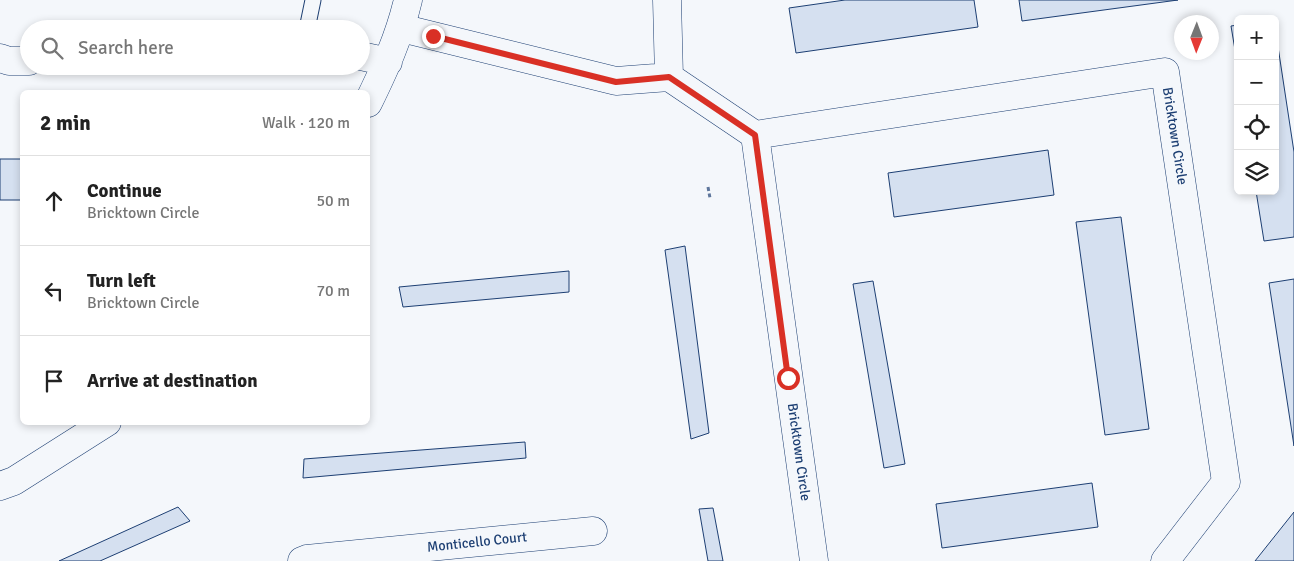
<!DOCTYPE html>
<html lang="en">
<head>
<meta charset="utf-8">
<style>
	:root { --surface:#fff; --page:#f6f6f6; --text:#222; --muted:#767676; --line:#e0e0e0 }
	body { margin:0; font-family:Signika,sans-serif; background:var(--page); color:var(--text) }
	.controls { position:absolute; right:15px; top:15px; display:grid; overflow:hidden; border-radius:8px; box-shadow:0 2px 8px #0003 }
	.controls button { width:45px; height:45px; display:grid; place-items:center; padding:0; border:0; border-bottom:1px solid var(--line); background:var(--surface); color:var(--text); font:25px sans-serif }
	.compass { position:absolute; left:1174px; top:15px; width:45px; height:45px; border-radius:50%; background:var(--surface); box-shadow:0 2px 8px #0003; rotate:181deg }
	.stop { position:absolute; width:15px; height:15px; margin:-11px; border:4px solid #d93025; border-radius:50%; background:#fff }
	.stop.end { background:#d93025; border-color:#fff; box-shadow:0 1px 5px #0008 }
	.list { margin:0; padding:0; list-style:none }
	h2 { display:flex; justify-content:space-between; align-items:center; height:65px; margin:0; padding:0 20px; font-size:21px }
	h2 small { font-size:16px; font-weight:400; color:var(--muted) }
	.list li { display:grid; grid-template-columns:32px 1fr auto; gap:15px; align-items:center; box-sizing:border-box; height:90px; padding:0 20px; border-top:1px solid var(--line) }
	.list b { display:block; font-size:19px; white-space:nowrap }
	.list p { margin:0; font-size:16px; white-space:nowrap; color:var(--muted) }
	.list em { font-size:16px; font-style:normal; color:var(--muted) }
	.icon { flex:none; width:28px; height:28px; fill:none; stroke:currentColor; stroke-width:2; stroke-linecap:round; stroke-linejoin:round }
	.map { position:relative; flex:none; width:1294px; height:561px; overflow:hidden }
	.search { position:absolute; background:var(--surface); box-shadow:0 2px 8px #0003; left:20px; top:20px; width:350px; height:55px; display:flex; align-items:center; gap:12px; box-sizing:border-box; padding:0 18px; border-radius:28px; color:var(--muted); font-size:19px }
	.panel { position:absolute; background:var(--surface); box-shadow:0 2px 8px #0003; left:20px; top:90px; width:350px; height:335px; border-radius:8px }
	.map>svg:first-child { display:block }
	.building { fill:#d5e0f0; stroke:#1d3f73 }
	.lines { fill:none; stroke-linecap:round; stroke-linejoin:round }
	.service-casing { stroke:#1d3f73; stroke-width:17 }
	.minor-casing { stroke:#1d3f73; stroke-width:29 }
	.path { stroke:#5e769c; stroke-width:3; stroke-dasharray:4 2.5; stroke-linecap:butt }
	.service { stroke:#f4f7fb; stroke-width:15 }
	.minor { stroke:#f4f7fb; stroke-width:28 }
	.route { stroke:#d93025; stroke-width:6 }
	.labels { text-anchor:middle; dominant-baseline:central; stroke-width:4; stroke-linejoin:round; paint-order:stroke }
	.street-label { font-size:14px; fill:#1d3f73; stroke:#f4f7fb }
</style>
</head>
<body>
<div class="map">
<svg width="1294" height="561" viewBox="0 0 1294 561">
	<rect width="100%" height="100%" fill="#f4f7fb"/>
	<path class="building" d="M845,0H974L978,27L796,53L789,8Z
		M1019,0H1178L1022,21Z
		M1238,25V68L1231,26Z
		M1275,27L1294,152V237L1264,241L1256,191H1275Z
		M1048,150L1054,195L894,217L888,173Z
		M0,159H22V200H0Z
		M1121,217L1149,429L1105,435L1076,222Z
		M685,246L709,433L691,439L665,250Z
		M569,271V292L403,307L399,287Z
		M1294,279V446L1269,283Z
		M873,281L905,464L884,468L853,284Z
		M525,442L526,458L303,478L304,459Z
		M1092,483L1098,527L942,548L936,504Z
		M178,507L190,521L100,561H59Z
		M713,508L723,561H708L699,509Z
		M1294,512V561H1255Z"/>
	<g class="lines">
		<g class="service-casing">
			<path id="service" d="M307,29L313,0"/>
		</g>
		<g class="minor-casing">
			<path id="minor" d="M667,0L669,77
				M401,28L616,81L669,77L755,135L1165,72L1226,482L1165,561
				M361,56L388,62
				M0,58L9,61H29
				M368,103C385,68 399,38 408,0
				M755,135L814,561
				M0,486L14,481L107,422
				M302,561L307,559L593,531"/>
		</g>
		<path class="path" d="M708,187L710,198"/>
		<use href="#service" class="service"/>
		<use href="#minor" class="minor"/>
	</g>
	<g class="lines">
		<path class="route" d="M433,36L616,82L669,77L755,135L788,378"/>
	</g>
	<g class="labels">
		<g class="street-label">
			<text transform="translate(1175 136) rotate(81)">Bricktown Circle</text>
			<text transform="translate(799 452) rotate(82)">Bricktown Circle</text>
			<text transform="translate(477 542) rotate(-6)">Monticello Court</text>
		</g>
	</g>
</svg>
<div class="controls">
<button>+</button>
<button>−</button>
<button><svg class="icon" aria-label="locate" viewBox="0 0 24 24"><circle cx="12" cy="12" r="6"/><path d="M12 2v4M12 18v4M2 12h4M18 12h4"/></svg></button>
<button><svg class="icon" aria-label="layers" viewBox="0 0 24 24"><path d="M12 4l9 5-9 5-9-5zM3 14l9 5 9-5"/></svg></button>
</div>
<svg class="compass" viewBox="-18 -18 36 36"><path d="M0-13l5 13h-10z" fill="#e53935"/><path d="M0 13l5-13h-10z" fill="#767676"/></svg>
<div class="stop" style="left:788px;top:378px"></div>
<div class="stop end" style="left:433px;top:36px"></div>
<div class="search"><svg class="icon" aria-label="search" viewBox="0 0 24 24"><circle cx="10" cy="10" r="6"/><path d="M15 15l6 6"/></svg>Search here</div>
<section class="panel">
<h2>2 min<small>Walk · 120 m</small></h2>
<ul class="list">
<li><svg class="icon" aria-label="ahead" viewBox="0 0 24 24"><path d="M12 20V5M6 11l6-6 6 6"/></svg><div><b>Continue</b><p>Bricktown Circle</p></div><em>50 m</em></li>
<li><svg class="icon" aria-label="left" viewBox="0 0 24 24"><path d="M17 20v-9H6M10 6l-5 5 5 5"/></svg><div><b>Turn left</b><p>Bricktown Circle</p></div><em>70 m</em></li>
<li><svg class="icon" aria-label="arrive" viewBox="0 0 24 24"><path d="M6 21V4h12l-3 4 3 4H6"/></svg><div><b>Arrive at destination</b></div></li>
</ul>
</section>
</div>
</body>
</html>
